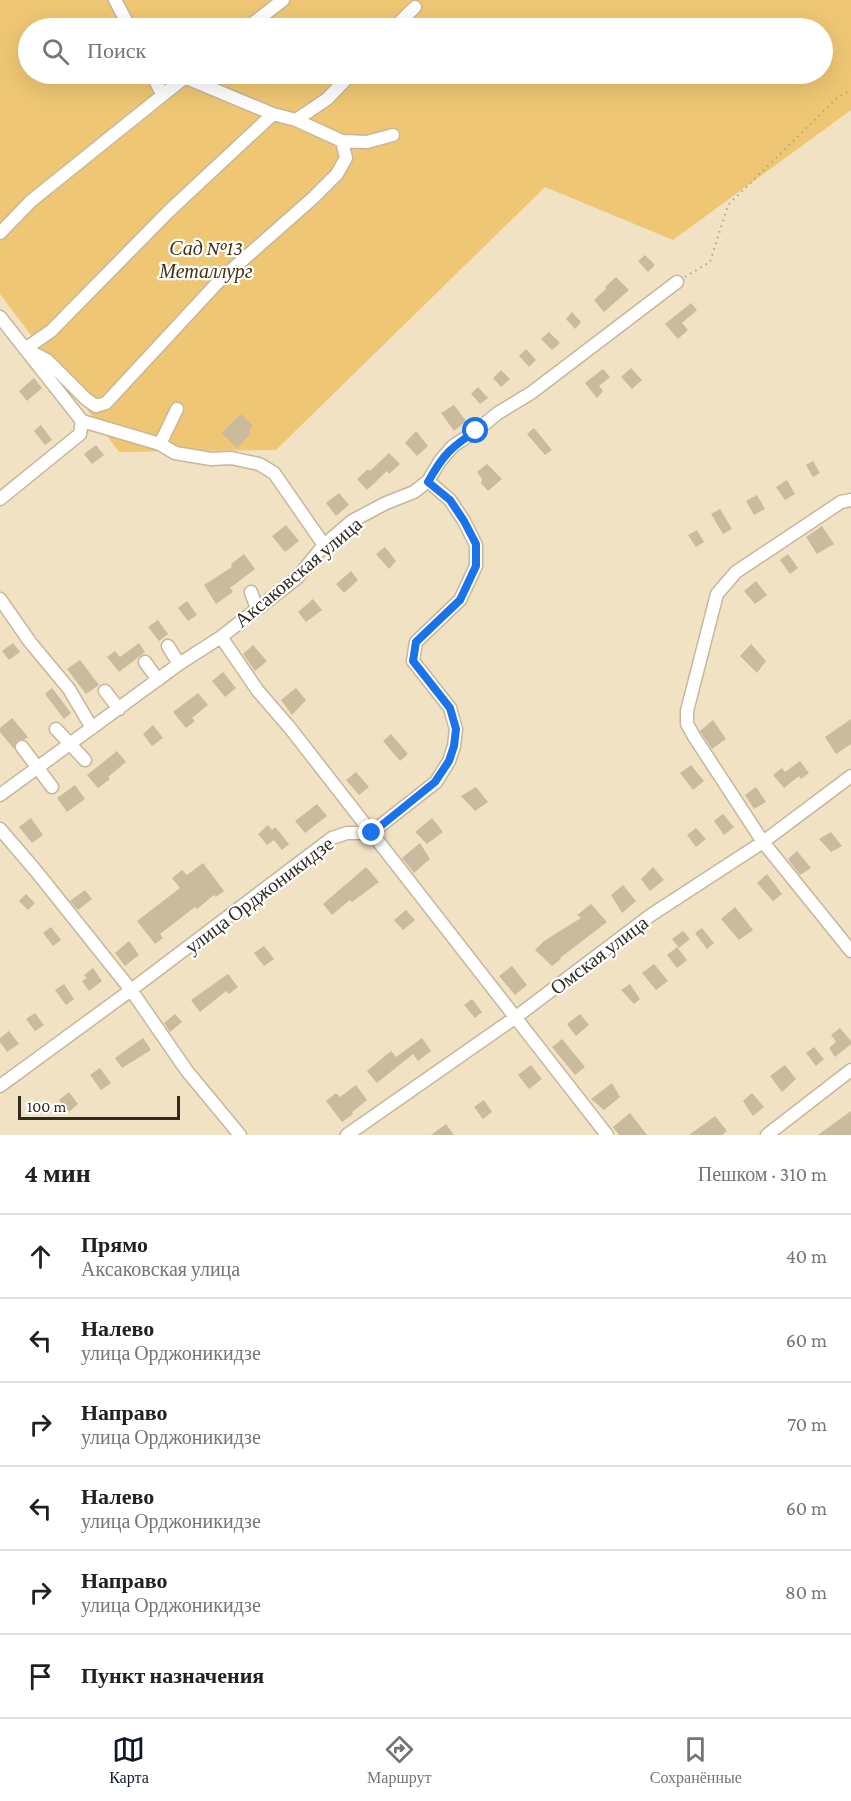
<!DOCTYPE html>
<html lang="ru">
<head>
<meta charset="utf-8">
<style>
	:root { --surface:#fff; --page:#f6f6f6; --text:#202124; --muted:#757577; --line:#e0e0e0; --accent:#111827 }
	body { margin:0; font-family:"Crimson Pro",serif; background:var(--page); color:var(--text) }
	.scale { position:absolute; left:18px; bottom:15px; width:162px; box-sizing:border-box; padding-left:6px; border:3px solid #302a1f; border-top:0; font-size:16px; line-height:21px; white-space:nowrap; color:#302a1f; -webkit-text-stroke:4px #fff; paint-order:stroke }
	.stop { position:absolute; width:18px; height:18px; margin:-14px; border:4px solid #1a73e8; border-radius:50%; background:#fff }
	.stop.end { background:#1a73e8; border-color:#fff; box-shadow:0 2px 6px #0008 }
	.list { margin:0; padding:0; list-style:none }
	h2 { display:flex; justify-content:space-between; align-items:center; height:78px; margin:0; padding:0 24px; font-size:26px }
	h2 small { font-size:20px; font-weight:400; color:var(--muted) }
	.list li { display:grid; grid-template-columns:39px 1fr auto; gap:18px; align-items:center; box-sizing:border-box; height:84px; padding:0 24px; border-top:2px solid var(--line) }
	.list b { display:block; font-size:22px; white-space:nowrap }
	.list p { margin:0; font-size:20px; white-space:nowrap; color:var(--muted) }
	.list em { font-size:20px; font-style:normal; color:var(--muted) }
	.icon { flex:none; width:33px; height:33px; fill:none; stroke:currentColor; stroke-width:2; stroke-linecap:round; stroke-linejoin:round }
	.map { position:relative; flex:none; width:851px; height:1135px; overflow:hidden }
	.search { position:absolute; background:var(--surface); box-shadow:0 6px 24px #0002; left:18px; right:18px; top:18px; height:66px; display:flex; align-items:center; gap:15px; box-sizing:border-box; padding:0 21px; border-radius:33px; color:var(--muted); font-size:22px }
	.sheet { height:582px; background:var(--surface) }
	nav { display:flex; justify-content:space-around; align-items:center; box-sizing:border-box; height:84px; border-top:2px solid var(--line); background:var(--surface); font-size:16px; color:var(--muted) }
	nav a { display:grid; justify-items:center; gap:3px }
	nav .on { color:var(--accent) }
	.map>svg:first-child { display:block }
	.green { fill:#efc774; fill-rule:evenodd }
	.building { fill:#cabb9e }
	.lines { fill:none; stroke-linecap:round; stroke-linejoin:round }
	.minor-casing { stroke:#c6b79a; stroke-width:15 }
	.path { stroke:#b1a58d; stroke-width:2; stroke-dasharray:1.5 4.5; stroke-linecap:butt }
	.minor { stroke:#fff; stroke-width:12 }
	.route { stroke:#1a73e8; stroke-width:8 }
	.labels { text-anchor:middle; dominant-baseline:central; stroke-width:4.5; stroke-linejoin:round; paint-order:stroke }
	.park-label { font-size:20px; font-style:italic; fill:#44330e; stroke:#fff }
	.street-label { font-size:20px; fill:#302a1f; stroke:#fff }
</style>
</head>
<body>
<div class="map">
<svg width="851" height="1135" viewBox="0 0 851 1135">
	<rect width="100%" height="100%" fill="#f1e2c4"/>
	<path class="green" d="M0,0H851V110L673,240L545,187L276,450L119,452L0,294ZM28,28H822V74H28Z"/>
	<path class="building" d="M645,255L655,265L648,272L638,261Z
		M616,277L629,290L604,312L594,300L606,289L605,287Z
		M691,303L697,310L682,323L688,330L678,339L665,324Z
		M572,312L581,322L575,329L566,319Z
		M549,332L560,343L552,350L541,339Z
		M526,349L536,360L529,367L519,356Z
		M631,368L642,380L632,389L621,377Z
		M603,369L610,377L599,386L603,391L597,398L585,383Z
		M501,370L510,379L501,387L493,378Z
		M34,378L42,388L27,401L19,391Z
		M478,387L488,398L480,404L471,394Z
		M454,405L466,421L454,431L441,413Z
		M241,414L253,426L249,431L251,433L237,448L221,433Z
		M41,425L52,440L45,445L34,431Z
		M534,428L552,450L545,455L527,434Z
		M416,431L428,446L417,456L405,443Z
		M96,445L104,455L92,464L84,454Z
		M389,453L400,464L389,474L387,471L367,490L357,479L368,469L370,471Z
		M813,461L820,473L813,477L806,465Z
		M487,464L502,479L488,491L481,483L482,479L477,472Z
		M787,480L795,494L785,500L776,487Z
		M339,493L349,505L336,516L326,503Z
		M757,495L765,509L754,515L746,501Z
		M720,509L732,529L723,534L711,514Z
		M286,525L299,541L285,552L272,536Z
		M822,526L834,544L817,554L806,537Z
		M697,530L704,542L696,547L688,535Z
		M385,547L396,561L389,569L376,554Z
		M244,554L255,569L230,588L233,592L216,604L204,585L232,567L231,564Z
		M788,554L798,568L790,574L780,560Z
		M351,571L358,580L344,593L336,584Z
		M756,581L767,595L755,604L744,591Z
		M313,599L322,610L306,622L298,612Z
		M187,601L197,615L188,621L178,608Z
		M158,620L168,634L159,641L148,627Z
		M13,643L20,652L9,660L2,651Z
		M139,643L145,652L119,672L107,657L115,651L120,657Z
		M751,644L766,661L757,673L740,656Z
		M253,645L267,661L255,671L243,654Z
		M80,660L99,685L86,694L67,669Z
		M223,672L236,688L225,697L212,681Z
		M52,688L71,713L64,719L45,694Z
		M296,688L306,700L292,715L281,700Z
		M198,693L208,705L192,718L195,721L186,728L173,712Z
		M12,718L28,737L25,739L17,741L14,749L0,732V728Z
		M851,719V744L836,754L825,737Z
		M713,720L726,739L712,749L700,731Z
		M153,725L163,738L152,746L143,734Z
		M391,734L408,754L400,761L383,741Z
		M117,751L126,762L108,777L110,779L98,788L87,775Z
		M800,761L809,773L801,779L799,776L784,788L773,775L782,768L785,772Z
		M691,765L704,781L693,790L680,773Z
		M356,772L369,787L359,795L346,780Z
		M75,785L85,799L67,812L57,798Z
		M476,787L488,802L475,811L461,796Z
		M756,787L766,802L754,809L745,795Z
		M317,804L327,816L305,833L295,821Z
		M723,814L734,827L724,835L714,821Z
		M31,818L43,835L32,843L19,827Z
		M432,818L443,832L427,844L415,832Z
		M268,825L272,830L275,827L289,844L282,850L274,840L267,845L258,834Z
		M696,828L706,839L696,847L687,835Z
		M831,832L842,846L831,852L819,839Z
		M420,843L430,859L414,873L402,858Z
		M797,851L811,868L800,875L788,859Z
		M203,863L224,891L216,897L214,895L197,909L195,907L160,934L163,938L155,944L137,921L180,888L172,878L182,870L187,875Z
		M366,867L379,882L352,902L350,900L332,915L323,904Z
		M653,867L664,880L650,891L641,879Z
		M767,874L782,894L773,901L757,883Z
		M623,885L636,901L622,913L611,895Z
		M85,890L92,899L78,910L70,901Z
		M26,894L35,903L28,910L19,901Z
		M591,904L607,922L560,958L561,959L552,966L535,950L544,941L581,918L577,915Z
		M735,907L753,930L739,940L721,919Z
		M406,910L415,920L403,930L394,920Z
		M51,927L61,940L53,946L43,933Z
		M702,928L714,943L707,949L695,933Z
		M683,931L690,939L679,948L672,939Z
		M129,941L139,955L125,966L115,953Z
		M264,946L274,959L264,966L254,953Z
		M677,947L687,960L677,968L667,955Z
		M654,964L668,981L656,990L642,973Z
		M512,966L527,985L515,995L499,976Z
		M93,968L102,981L89,991L82,981L87,978L84,975Z
		M228,974L238,987L229,994L226,991L200,1012L191,1000Z
		M64,984L74,999L66,1005L55,990Z
		M630,984L640,999L634,1004L621,990Z
		M472,999L482,1012L475,1018L464,1005Z
		M35,1013L44,1025L35,1031L26,1019Z
		M175,1014L182,1022L170,1032L164,1023Z
		M580,1014L589,1025L576,1036L567,1024Z
		M840,1028L851,1041V1044L835,1057L829,1048L836,1042L831,1035Z
		M9,1031L19,1044L7,1052L0,1042V1038Z
		M143,1038L151,1050L122,1068L115,1058Z
		M422,1038L431,1051L418,1061L413,1054L377,1083L367,1071L391,1051L396,1057Z
		M562,1039L585,1067L575,1075L552,1047Z
		M814,1047L824,1059L816,1066L806,1053Z
		M531,1065L542,1079L529,1089L518,1075Z
		M785,1065L796,1079L782,1092L770,1076Z
		M100,1068L111,1083L101,1090L90,1075Z
		M612,1083L620,1097L604,1110L591,1099Z
		M356,1085L367,1100L352,1112L353,1114L342,1122L326,1101L336,1093L340,1097Z
		M69,1092L78,1104L69,1112L59,1100Z
		M752,1093L764,1107L753,1116L743,1101Z
		M484,1100L492,1112L483,1119L474,1107Z
		M851,1111V1135H818Z
		M630,1113L647,1135H619L613,1127Z
		M715,1116L727,1131L722,1135H689Z
		M446,1124L454,1135H431Z"/>
	<g class="lines">
		<g class="minor-casing">
			<path id="minor" d="M115,0L130,28
				M247,28L283,0
				M394,28L415,7
				M152,74L162,94
				M184,77L273,114L296,120L342,141L367,142L393,135
				M273,114L169,211L51,331L25,349L47,360L86,399L96,406L106,403L220,280L313,198L337,174L346,158L342,141
				M296,120L327,99L351,74
				M0,233L31,201L189,74
				M0,317L82,421L160,444L175,453L211,459L231,458L259,464L274,473L324,545
				M160,444L177,409
				M0,499L80,434L82,421
				M851,500L841,502L736,572L717,594L687,711V724L695,738L763,842L851,951
				M251,592L257,609
				M0,599L30,642L69,689L92,728
				M221,637L258,691L290,728L607,1135
				M168,646L179,664
				M145,662L158,680
				M105,691L119,709
				M56,729L85,760
				M22,747L52,787
				M0,795L179,664L221,637L297,578L324,545L352,521L386,503L414,492L428,481L440,461L453,446L476,431L498,413L531,393L677,282
				M0,829L36,871L131,990L187,1071L240,1135
				M0,1086L131,990L332,838L347,833H371L436,782L449,761L454,746L456,729L450,708L413,661L416,642L460,600L476,566V545L464,521L450,500L428,481
				M347,1135L516,1017L651,915L763,842L851,776
				M767,1135L851,1070"/>
		</g>
		<path class="path" d="M685,277L710,262L728,205L837,98L851,90"/>
		<use href="#minor" class="minor"/>
	</g>
	<g class="lines">
		<path class="route" d="M372,833L435,782L449,761L454,746L456,729L450,708L413,661L416,642L460,600L476,566V544L464,521L450,500L428,482C443,455 451,447 476,431"/>
	</g>
	<g class="labels">
		<g class="park-label">
			<text x="206" y="248">Сад №13<tspan x="206" dy="23">Металлург</tspan></text>
		</g>
		<g class="street-label">
			<text transform="translate(298 572) rotate(-40)">Аксаковская улица</text>
			<text transform="translate(259 895) rotate(-37)">улица Орджоникидзе</text>
			<text transform="translate(599 955) rotate(-37)">Омская улица</text>
		</g>
	</g>
</svg>
<div class="scale">100 m</div>
<div class="stop" style="left:476px;top:431px"></div>
<div class="stop end" style="left:372px;top:833px"></div>
<div class="search"><svg class="icon" aria-label="search" viewBox="0 0 24 24"><circle cx="10" cy="10" r="6"/><path d="M15 15l6 6"/></svg>Поиск</div>
</div>
<section class="sheet">
<h2>4 мин<small>Пешком · 310 m</small></h2>
<ul class="list">
<li><svg class="icon" aria-label="ahead" viewBox="0 0 24 24"><path d="M12 20V5M6 11l6-6 6 6"/></svg><div><b>Прямо</b><p>Аксаковская улица</p></div><em>40 m</em></li>
<li><svg class="icon" aria-label="left" viewBox="0 0 24 24"><path d="M17 20v-9H6M10 6l-5 5 5 5"/></svg><div><b>Налево</b><p>улица Орджоникидзе</p></div><em>60 m</em></li>
<li><svg class="icon" aria-label="right" viewBox="0 0 24 24"><path d="M7 20v-9h11M14 6l5 5-5 5"/></svg><div><b>Направо</b><p>улица Орджоникидзе</p></div><em>70 m</em></li>
<li><svg class="icon" aria-label="left" viewBox="0 0 24 24"><path d="M17 20v-9H6M10 6l-5 5 5 5"/></svg><div><b>Налево</b><p>улица Орджоникидзе</p></div><em>60 m</em></li>
<li><svg class="icon" aria-label="right" viewBox="0 0 24 24"><path d="M7 20v-9h11M14 6l5 5-5 5"/></svg><div><b>Направо</b><p>улица Орджоникидзе</p></div><em>80 m</em></li>
<li><svg class="icon" aria-label="arrive" viewBox="0 0 24 24"><path d="M6 21V4h12l-3 4 3 4H6"/></svg><div><b>Пункт назначения</b></div></li>
</ul>
</section>
<nav>
<a class="on"><svg class="icon" aria-label="map" viewBox="0 0 24 24"><path d="M3 6l6-2 6 2 6-2v14l-6 2-6-2-6 2zM9 4v14M15 6v14"/></svg>Карта</a>
<a><svg class="icon" aria-label="directions" viewBox="0 0 24 24"><path d="M12 3l9 9-9 9-9-9zM9 14v-3h6M13 9l2 2-2 2"/></svg>Маршрут</a>
<a><svg class="icon" aria-label="saved" viewBox="0 0 24 24"><path d="M7 4h10v16l-5-4-5 4z"/></svg>Сохранённые</a>
</nav>
</body>
</html>
